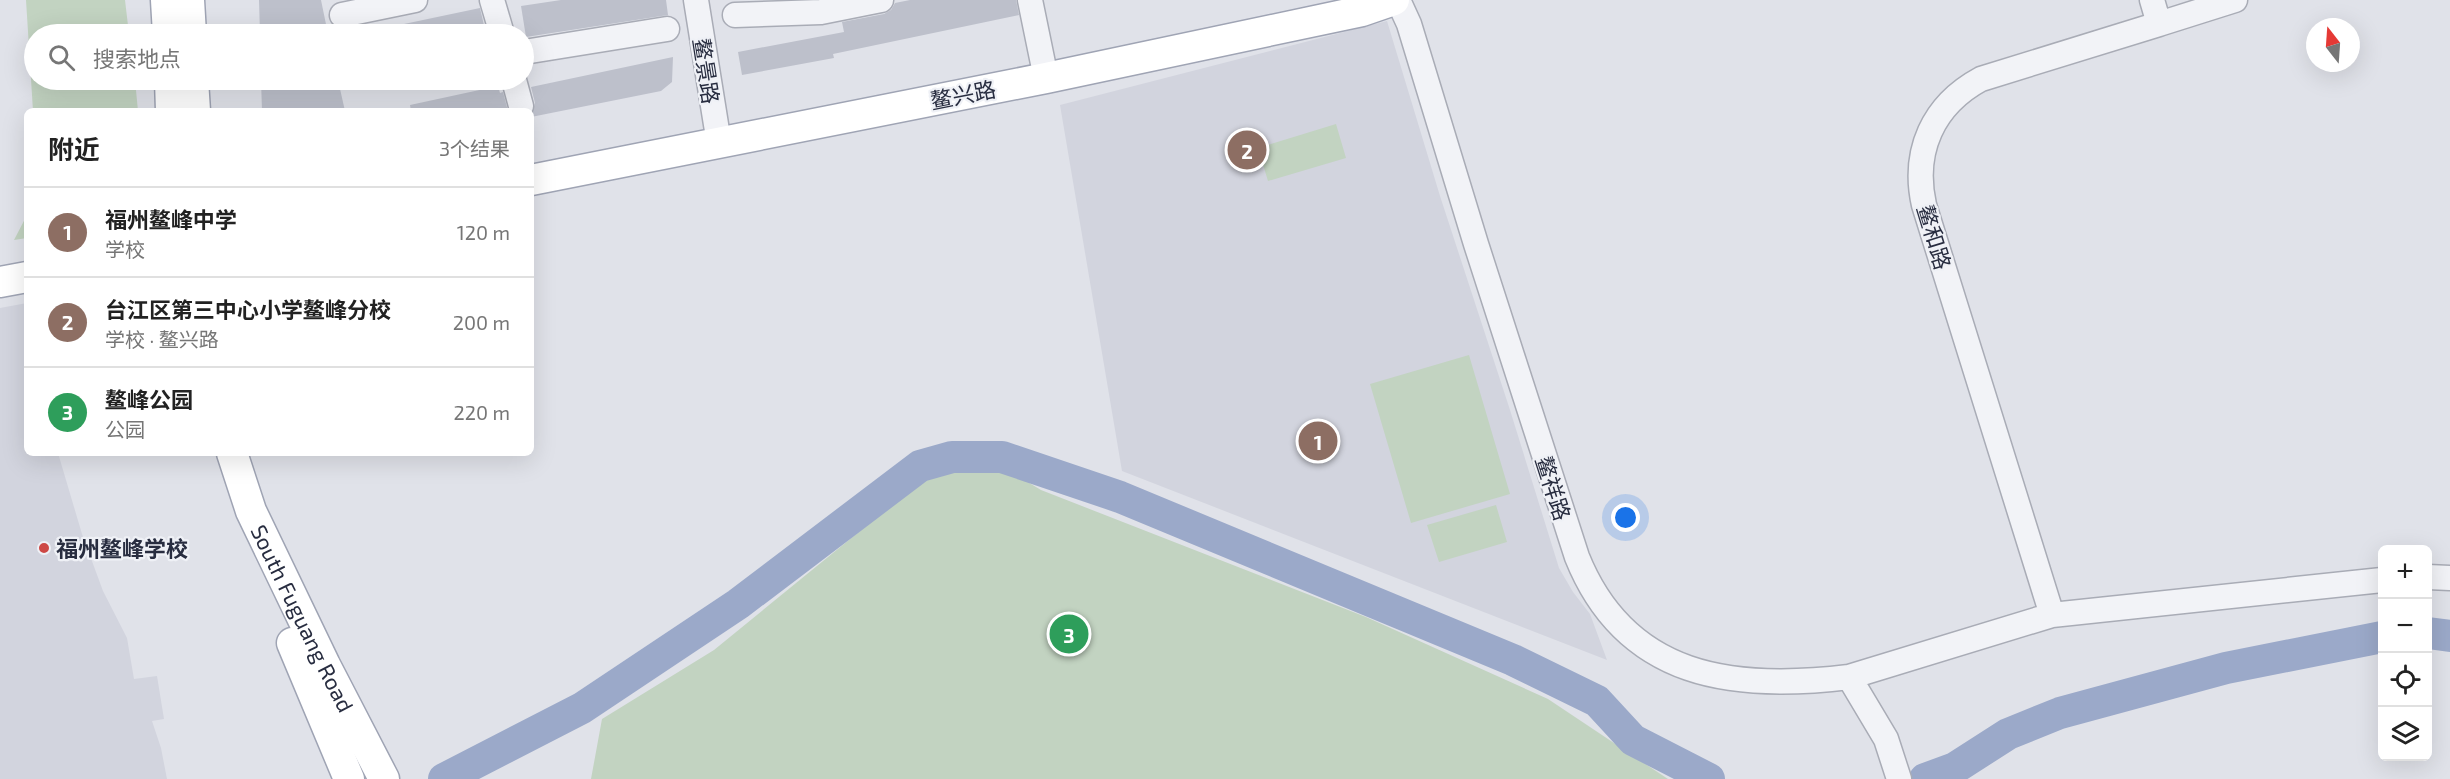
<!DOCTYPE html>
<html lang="zh">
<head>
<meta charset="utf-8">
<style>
	:root { --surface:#fff; --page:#f6f6f6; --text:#222; --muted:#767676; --line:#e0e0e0; --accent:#cd4845 }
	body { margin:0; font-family:"Exo 2","Noto Sans SC",sans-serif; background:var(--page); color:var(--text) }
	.controls { position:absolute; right:18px; bottom:18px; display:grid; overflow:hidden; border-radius:9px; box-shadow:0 6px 24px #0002 }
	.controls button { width:54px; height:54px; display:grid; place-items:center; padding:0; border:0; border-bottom:2px solid var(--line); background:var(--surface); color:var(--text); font:30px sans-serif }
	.compass { position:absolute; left:2306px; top:18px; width:54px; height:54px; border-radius:50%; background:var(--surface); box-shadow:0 6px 24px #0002; rotate:343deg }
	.you { position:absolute; left:1626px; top:518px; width:21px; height:21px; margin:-15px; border:4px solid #fff; border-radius:50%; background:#1a73e8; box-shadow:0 0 0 9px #1a73e833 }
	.badge { display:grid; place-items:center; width:39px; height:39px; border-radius:50%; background:var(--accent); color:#fff; font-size:20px; font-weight:700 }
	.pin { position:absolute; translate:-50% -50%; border:3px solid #fff; box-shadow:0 2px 6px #0006 }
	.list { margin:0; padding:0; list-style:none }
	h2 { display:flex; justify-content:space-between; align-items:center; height:78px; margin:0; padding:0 24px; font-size:26px }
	h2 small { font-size:20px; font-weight:400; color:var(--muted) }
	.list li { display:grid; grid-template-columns:39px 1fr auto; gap:18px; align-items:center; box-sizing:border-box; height:90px; padding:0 24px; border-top:2px solid var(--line) }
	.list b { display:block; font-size:22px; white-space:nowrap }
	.list p { margin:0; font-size:20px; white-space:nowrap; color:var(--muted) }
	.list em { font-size:20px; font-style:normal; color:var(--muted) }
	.icon { flex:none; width:33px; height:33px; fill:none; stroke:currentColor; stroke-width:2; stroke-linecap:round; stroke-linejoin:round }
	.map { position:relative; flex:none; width:2450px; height:779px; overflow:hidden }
	.search { position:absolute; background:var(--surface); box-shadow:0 6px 24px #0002; left:24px; top:24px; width:510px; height:66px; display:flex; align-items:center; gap:15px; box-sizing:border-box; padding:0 21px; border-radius:33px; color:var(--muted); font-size:22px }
	.panel { position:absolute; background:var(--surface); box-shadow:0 6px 24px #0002; left:24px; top:108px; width:510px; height:348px; border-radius:9px }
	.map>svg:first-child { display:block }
	.built { fill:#d2d4de }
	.green { fill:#c2d3c1 }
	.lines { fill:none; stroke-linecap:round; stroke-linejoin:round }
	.river { stroke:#9ba9c9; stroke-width:32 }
	.building { fill:#bdc0cb }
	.minor-casing { stroke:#a9acb6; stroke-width:27 }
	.major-casing { stroke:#9fa4b4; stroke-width:33 }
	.minor { stroke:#f2f3f7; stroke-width:24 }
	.major { stroke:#fff; stroke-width:30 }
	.poi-dot { fill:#cd4845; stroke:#eff1f6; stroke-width:2 }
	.labels { text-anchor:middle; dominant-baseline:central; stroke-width:4.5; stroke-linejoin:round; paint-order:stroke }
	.street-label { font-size:22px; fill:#282d40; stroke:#eff1f6 }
	.poi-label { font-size:22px; font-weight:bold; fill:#282d40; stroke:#eff1f6; text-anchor:start }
</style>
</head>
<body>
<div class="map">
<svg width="2450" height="779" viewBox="0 0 2450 779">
	<rect width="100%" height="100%" fill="#e0e2e9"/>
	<path class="built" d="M1387,21L1440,196L1510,410L1559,568L1573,592L1590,614L1607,660L1122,471L1060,105Z
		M27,303V453H58L82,534L103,591L127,638L134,679L157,676L164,719L152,721L161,748L167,779H0V308Z"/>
	<path class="green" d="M26,0H125L129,34H34V80H135L138,111H33Z
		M1336,124L1346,158L1268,181L1258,148Z
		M27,214V238L14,240L27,215Z
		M1469,355L1510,494L1411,523L1370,384Z
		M980,467L1011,472L1041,490L1366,617L1548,699L1668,779H591L602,719L714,650L925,478L944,471Z
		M1496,505L1507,542L1439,562L1427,525Z"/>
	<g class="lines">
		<path class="river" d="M2428,633L2450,636
			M444,779L582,708L738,604L920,466L952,457H1002L1120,497L1513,660L1597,701L1633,740L1709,779
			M1925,779L1955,768L2008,734L2060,713L2226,668L2382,637"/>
	</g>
	<path class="building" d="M259,0H321L328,34H260Z
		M561,0H666L668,15L526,37L521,6Z
		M910,0H1016L1019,15L833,54L834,58L742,75L738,52L844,32L842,22L884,14L891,10L895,3Z
		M480,8L486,34H386L385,28Z
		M673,57L672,82L661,91L531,117L535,103L531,87Z
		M261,80H338L345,111H262Z
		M498,86L500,93L503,92L508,111H411L410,105Z"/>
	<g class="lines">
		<g class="minor-casing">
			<path id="minor" d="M492,0L502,34
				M696,0L719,143
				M1030,0L1046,78
				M1398,0L1409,24L1476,244L1577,557C1626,679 1734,691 1849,677L2052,615L2382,580
				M342,15L415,0
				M735,15L821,12L881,0
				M2159,24L2235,0
				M524,52L667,29
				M514,80L521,106
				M2428,577L2450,578
				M2052,615L1924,205C1912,151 1933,105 1981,79L2159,24L2152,0
				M1849,677L1886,739L1899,779"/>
		</g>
		<g class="major-casing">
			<g id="major">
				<path d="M166,0L168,34"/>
				<path d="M189,0L191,34"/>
				<path d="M170,80L171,111"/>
				<path d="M193,80L195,111"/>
				<path d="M531,180L1046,78L1362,11L1394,0"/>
				<path d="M0,282L27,277"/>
				<path id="s1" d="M232,453L251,511L325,665L384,779"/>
				<path d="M292,643L349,779"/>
			</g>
		</g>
		<use href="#minor" class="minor"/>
		<use href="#major" class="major"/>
	</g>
	<circle class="poi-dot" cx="44" cy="548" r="6"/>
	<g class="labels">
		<g class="street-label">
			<text transform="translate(707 71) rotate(81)">鳌景路</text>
			<text transform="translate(963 94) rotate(-11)">鳌兴路</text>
			<text transform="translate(1935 237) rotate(73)">鳌和路</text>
			<text transform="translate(1554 488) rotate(72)">鳌祥路</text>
			<text stroke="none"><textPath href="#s1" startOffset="180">South Fuguang Road</textPath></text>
		</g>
		<g class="poi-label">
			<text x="56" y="548">福州鳌峰学校</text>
		</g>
	</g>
</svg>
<div class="controls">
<button>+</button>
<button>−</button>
<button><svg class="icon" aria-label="locate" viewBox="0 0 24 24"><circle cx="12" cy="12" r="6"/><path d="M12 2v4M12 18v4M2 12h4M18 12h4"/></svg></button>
<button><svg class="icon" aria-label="layers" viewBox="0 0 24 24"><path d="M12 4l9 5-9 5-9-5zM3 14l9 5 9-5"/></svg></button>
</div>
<svg class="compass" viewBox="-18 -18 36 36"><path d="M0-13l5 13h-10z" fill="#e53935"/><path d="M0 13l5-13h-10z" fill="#767676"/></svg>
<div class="you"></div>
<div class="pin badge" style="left:1318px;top:441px;background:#8d6e63">1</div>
<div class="pin badge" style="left:1247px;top:150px;background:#8d6e63">2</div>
<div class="pin badge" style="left:1069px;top:634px;background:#2e9e5b">3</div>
<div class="search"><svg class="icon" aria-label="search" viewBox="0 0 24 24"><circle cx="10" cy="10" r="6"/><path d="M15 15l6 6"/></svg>搜索地点</div>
<section class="panel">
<h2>附近<small>3个结果</small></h2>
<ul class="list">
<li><span class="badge" style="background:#8d6e63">1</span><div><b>福州鳌峰中学</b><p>学校</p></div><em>120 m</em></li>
<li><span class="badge" style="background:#8d6e63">2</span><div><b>台江区第三中心小学鳌峰分校</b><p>学校 · 鳌兴路</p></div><em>200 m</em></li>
<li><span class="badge" style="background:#2e9e5b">3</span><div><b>鳌峰公园</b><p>公园</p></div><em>220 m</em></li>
</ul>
</section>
</div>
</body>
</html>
